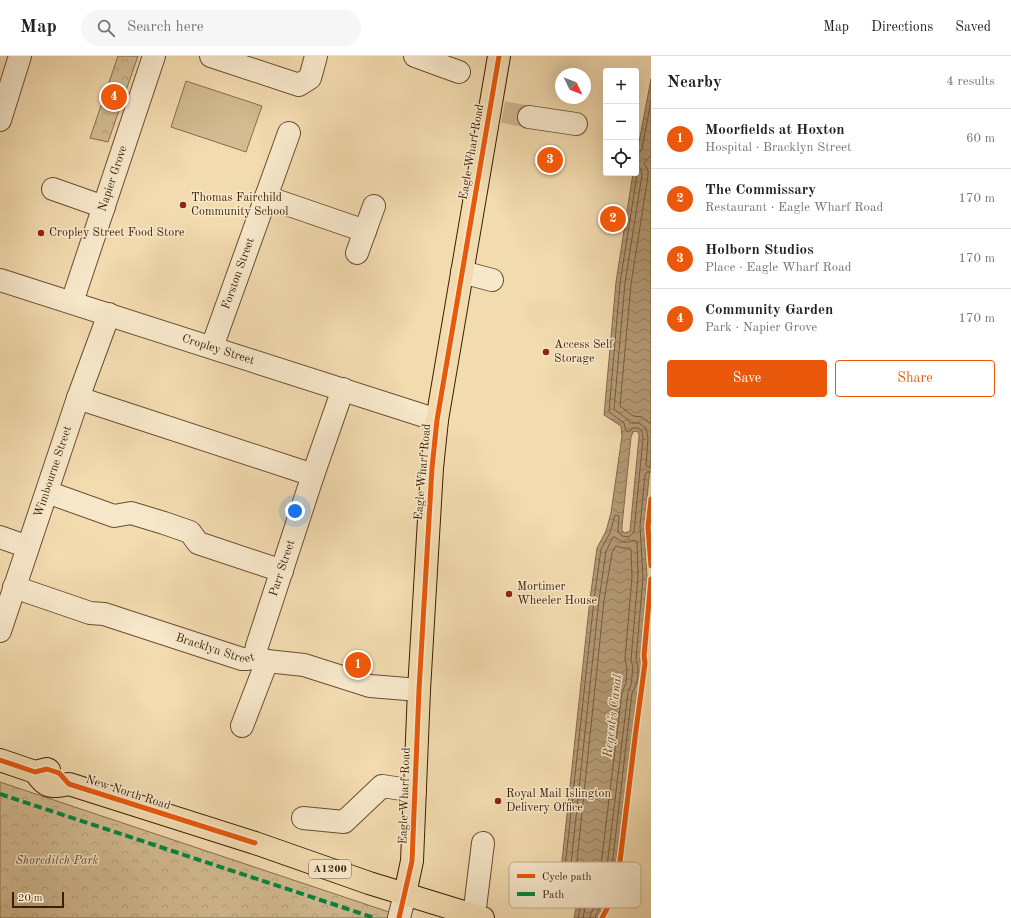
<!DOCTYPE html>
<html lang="en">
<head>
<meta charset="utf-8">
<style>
	:root { --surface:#fff; --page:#f6f6f6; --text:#222; --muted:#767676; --line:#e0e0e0; --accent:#ea580c }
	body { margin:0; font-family:"Old Standard TT",serif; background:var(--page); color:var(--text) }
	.controls { position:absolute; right:12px; top:12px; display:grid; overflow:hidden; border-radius:4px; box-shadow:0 4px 16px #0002 }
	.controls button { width:36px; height:36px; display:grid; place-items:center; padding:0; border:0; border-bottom:1px solid var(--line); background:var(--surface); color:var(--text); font:20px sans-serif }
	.compass { position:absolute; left:555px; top:12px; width:36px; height:36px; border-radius:50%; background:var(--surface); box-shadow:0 4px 16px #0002; rotate:133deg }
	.scale { position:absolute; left:12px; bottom:10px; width:52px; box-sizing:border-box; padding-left:4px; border:2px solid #3c1e06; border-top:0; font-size:11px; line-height:14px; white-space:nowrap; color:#3c1e06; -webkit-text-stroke:3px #f7e8cb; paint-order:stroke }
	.you { position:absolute; left:295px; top:455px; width:14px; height:14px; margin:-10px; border:3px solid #fff; border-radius:50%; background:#1a73e8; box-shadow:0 0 0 6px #1a73e833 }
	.badge { display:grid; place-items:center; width:26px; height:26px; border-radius:50%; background:var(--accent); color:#fff; font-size:13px; font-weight:700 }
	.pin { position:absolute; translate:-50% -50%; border:2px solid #fff; box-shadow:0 1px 4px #0006 }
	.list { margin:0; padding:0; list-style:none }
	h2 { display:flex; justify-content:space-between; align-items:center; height:52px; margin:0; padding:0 16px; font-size:17px }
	h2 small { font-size:13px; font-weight:400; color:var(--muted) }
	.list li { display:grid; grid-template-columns:26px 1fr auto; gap:12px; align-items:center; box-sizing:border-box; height:60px; padding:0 16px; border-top:1px solid var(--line) }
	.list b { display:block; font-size:15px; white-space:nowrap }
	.list p { margin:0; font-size:13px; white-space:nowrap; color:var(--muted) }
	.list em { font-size:13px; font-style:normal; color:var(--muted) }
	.actions { display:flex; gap:8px; padding:12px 16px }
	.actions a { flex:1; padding:9px 0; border:1px solid var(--accent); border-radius:4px; text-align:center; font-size:14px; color:var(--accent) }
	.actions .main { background:var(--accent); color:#fff }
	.icon { flex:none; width:22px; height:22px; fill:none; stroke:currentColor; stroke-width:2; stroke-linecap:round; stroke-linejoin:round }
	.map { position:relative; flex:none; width:651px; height:862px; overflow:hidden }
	header { display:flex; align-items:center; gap:24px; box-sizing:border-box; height:56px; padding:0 20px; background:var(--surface); border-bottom:1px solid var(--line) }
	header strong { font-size:19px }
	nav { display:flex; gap:22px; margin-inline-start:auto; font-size:14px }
	.search { width:280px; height:36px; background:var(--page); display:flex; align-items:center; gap:10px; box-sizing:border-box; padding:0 14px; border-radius:22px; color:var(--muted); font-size:15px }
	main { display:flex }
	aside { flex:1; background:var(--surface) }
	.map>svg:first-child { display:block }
	.green { fill:#d3bb92; stroke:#886c4c }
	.park { fill:url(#park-crowns); stroke:#886c4c }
	.water { fill:url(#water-waves); stroke:#846949; fill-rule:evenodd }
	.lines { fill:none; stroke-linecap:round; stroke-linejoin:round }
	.shore { stroke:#785c3e; stroke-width:1 }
	.minor-tunnel { stroke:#ceb58d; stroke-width:22; stroke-dasharray:22 11; stroke-linecap:butt }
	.minor-casing { stroke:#6a4d30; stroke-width:24 }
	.major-casing { stroke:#3c1e06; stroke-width:24 }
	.minor { stroke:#f7e8cb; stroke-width:22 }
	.major { stroke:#f2dbaf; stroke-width:22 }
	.quiet { stroke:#00873e; stroke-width:4; stroke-dasharray:8 4; stroke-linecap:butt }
	.cycleway-casing { stroke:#f7e8cb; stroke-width:8 }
	.cycleway { stroke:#e8590c; stroke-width:5 }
	.poi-dot { fill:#8f2418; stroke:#f7e8cb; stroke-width:1.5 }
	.labels { text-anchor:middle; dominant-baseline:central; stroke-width:3; stroke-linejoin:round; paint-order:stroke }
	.shield { fill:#f7e8cb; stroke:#745b41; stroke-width:1 }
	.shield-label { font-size:11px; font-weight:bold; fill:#3c1e06 }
	.street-label { font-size:12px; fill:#3c1e06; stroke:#f7e8cb }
	.poi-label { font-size:12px; fill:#3c1e06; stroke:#f7e8cb; text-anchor:start }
	.park-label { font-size:12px; font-style:italic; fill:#624529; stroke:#f7e8cb }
	.water-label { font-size:13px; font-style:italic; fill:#664a2d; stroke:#f7e8cb }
	.key { fill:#f7e8cb; stroke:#bfab90; stroke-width:1 }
	.key-label { font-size:11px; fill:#3c1e06 }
</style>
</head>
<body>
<header>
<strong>Map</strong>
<div class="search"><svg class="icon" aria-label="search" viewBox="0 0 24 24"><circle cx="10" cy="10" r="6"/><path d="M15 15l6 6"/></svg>Search here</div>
<nav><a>Map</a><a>Directions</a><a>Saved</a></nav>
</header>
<main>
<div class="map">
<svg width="651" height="862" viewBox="0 0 651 862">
	<defs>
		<pattern id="park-crowns" width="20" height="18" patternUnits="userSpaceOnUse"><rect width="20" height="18" fill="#d3bb92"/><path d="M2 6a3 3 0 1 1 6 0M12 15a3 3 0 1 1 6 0" fill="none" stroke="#b6a07c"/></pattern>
		<pattern id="water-waves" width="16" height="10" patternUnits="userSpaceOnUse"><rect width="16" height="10" fill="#b49b76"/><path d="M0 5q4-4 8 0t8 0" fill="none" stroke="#947e5f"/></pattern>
	</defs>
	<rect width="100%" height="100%" fill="#f2dbaf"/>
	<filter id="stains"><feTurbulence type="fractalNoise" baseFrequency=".005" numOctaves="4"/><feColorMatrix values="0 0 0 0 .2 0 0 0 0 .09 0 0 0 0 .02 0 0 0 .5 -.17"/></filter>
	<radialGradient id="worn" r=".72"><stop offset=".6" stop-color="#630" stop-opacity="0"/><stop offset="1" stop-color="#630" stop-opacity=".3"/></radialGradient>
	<path class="green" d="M186,25L262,50L246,96L171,71Z"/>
	<path class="park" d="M118,0H138L108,86L90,82Z
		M0,726L392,857L391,862H0Z"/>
	<path class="water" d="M651,23V403L644,470L647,521L640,605L643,606L640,636L637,637L613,829L607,847L598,862H574L576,852L573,842L559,833L590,543L597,492L606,475L611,457L622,380L621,370L604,359L616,226L633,117H636V102ZM636,375L639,377V381L630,475L625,477L622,475V470L631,381L633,376Z"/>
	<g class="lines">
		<path class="shore" d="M636,97L640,96L642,93L651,45
			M651,99L644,107L648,114V120L631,228L620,350L633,360L642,361L651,368
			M636,109L641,113L642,119L625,227L614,353L627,363L630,367H639L646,372L648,382L646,409L647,411H651
			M616,490L623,492H630L631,494L632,521L625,603L627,613L626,627L622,636L599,826L594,841L590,844L589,843L585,833L575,824L604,545L612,497Z
			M578,862L580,852L576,840L563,830L594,544L601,493L610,477L615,459L619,460L618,475L622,480L629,481L634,476L643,382L642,375L638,372H632L629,376L626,375L624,367L609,356L620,227L637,119L636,115
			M583,862L585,852L581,838L569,827L599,544L606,495L613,481H615C621,486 626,488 634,484L637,485L638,521L631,604L633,611L631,629L628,636L605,827L599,843L591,857L590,862
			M595,862L596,859L604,845L610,828L632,637C638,627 640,615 636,604L643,521L640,470L645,419L647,416H651"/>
		<path class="minor-tunnel" d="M503,56L529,61"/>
		<g class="minor-casing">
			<g id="minor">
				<path d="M211,0L299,29L310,22L316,0"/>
				<path d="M415,0L459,16"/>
				<path d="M529,61L576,68"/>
				<path d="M0,64L20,0"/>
				<path d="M53,133L104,151"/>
				<path d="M266,141L365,175"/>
				<path d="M357,197L374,150"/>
				<path d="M462,216L492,224"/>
				<path id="s1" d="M0,224L437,364"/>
				<path id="s2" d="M72,246L154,0"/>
				<path id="s3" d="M212,291L289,77"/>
				<path d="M78,342L313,419"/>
				<path d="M47,436L114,460L131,457L164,467L190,476L198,487L282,515"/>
				<path d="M0,481L28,491"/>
				<path id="s4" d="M14,531L90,557L104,558L242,603H247L255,601L267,605L304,609L370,630L419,634"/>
				<path id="s5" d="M0,575L78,342L109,258"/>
				<path id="s6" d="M255,601L257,590L313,419L343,333"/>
				<path d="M242,670L267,605"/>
				<path d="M303,762L344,766L382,730L415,735"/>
				<path d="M474,860L483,787"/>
				<path d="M399,862L405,838"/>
			</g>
		</g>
		<g class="major-casing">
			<path id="major" d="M0,704L35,716L47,713L49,714
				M35,716C45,732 51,732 69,728L255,787L369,827L483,862
				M405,838L412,805L419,634L432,412L437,364L499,0"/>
		</g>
		<use href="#minor" class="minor"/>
		<use href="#major" class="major"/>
		<path class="quiet" d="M0,738L375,862"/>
		<g class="cycleway-casing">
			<path id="cycleway" d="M651,443L648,471L651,510
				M0,704L35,716L47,713L59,717L69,728L255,787
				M399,862L412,805L419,634L432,412L437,364L499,0
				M602,862L609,849L617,830L636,674L645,607L644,600L651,523"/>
		</g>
		<use href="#cycleway" class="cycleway"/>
	</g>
	<g class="poi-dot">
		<circle cx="183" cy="149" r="4"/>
		<circle cx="41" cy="177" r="4"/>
		<circle cx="546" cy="296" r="4"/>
		<circle cx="509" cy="538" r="4"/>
		<circle cx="498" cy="745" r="4"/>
	</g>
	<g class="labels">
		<rect class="shield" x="309" y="804" width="42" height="18" rx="3"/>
		<g class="shield-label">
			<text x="330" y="813">A1200</text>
		</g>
		<g class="street-label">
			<text transform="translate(472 96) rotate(-80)">Eagle Wharf Road</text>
			<text stroke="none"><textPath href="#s2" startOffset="130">Napier Grove</textPath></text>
			<text stroke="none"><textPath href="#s3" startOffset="78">Forston Street</textPath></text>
			<text stroke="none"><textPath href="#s1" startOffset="229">Cropley Street</textPath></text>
			<text stroke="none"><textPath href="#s5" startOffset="168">Wimbourne Street</textPath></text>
			<text transform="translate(423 416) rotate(-85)">Eagle Wharf Road</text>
			<text stroke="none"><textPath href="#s6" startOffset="93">Parr Street</textPath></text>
			<text stroke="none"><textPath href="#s4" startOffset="211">Bracklyn Street</textPath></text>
			<text transform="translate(128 737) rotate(18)">New North Road</text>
			<text transform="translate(405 740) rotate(-88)">Eagle Wharf Road</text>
		</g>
		<g class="poi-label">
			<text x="191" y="142">Thomas Fairchild<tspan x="191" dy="14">Community School</tspan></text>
			<text x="49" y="177">Cropley Street Food Store</text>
			<text x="554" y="289">Access Self<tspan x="554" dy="14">Storage</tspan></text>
			<text x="517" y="531">Mortimer<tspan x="517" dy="14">Wheeler House</tspan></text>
			<text x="506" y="738">Royal Mail Islington<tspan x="506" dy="14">Delivery Office</tspan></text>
		</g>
		<g class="park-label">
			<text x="57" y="805">Shoreditch Park</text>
		</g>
		<g class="water-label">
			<text transform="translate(613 660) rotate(-83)">Regent's Canal</text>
		</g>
	</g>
	<rect x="509" y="806" width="132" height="46" rx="6" class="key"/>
	<rect x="517" y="818" width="18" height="4" fill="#e8590c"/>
	<rect x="517" y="836" width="18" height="4" fill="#00873e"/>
	<g class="key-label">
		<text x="542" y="824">Cycle path</text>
		<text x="542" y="842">Path</text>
	</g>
	<rect width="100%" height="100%" filter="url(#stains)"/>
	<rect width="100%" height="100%" fill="url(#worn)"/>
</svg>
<div class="controls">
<button>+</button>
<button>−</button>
<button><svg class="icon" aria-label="locate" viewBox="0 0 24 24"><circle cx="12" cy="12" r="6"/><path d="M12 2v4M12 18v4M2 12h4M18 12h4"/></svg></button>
</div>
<svg class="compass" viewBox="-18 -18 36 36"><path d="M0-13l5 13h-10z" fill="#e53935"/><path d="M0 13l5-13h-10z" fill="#767676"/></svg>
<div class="scale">20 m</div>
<div class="you"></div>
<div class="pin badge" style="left:358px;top:609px">1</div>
<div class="pin badge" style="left:613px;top:163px">2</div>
<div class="pin badge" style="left:550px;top:104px">3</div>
<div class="pin badge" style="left:114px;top:41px">4</div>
</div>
<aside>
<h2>Nearby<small>4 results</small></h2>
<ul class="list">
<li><span class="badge">1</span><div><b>Moorfields at Hoxton</b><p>Hospital · Bracklyn Street</p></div><em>60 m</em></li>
<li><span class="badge">2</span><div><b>The Commissary</b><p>Restaurant · Eagle Wharf Road</p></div><em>170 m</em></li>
<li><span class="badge">3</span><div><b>Holborn Studios</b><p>Place · Eagle Wharf Road</p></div><em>170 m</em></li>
<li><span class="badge">4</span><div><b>Community Garden</b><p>Park · Napier Grove</p></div><em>170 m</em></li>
</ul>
<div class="actions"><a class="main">Save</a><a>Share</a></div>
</aside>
</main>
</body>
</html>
